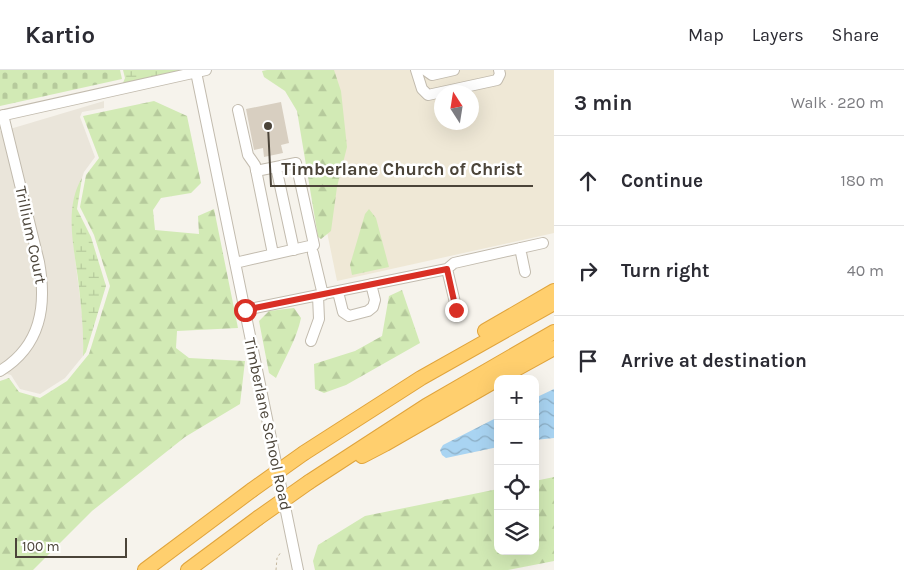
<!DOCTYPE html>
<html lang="en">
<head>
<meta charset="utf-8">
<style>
	:root { --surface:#fff; --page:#f7f7f7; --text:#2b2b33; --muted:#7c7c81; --line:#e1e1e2 }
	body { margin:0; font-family:Karla,sans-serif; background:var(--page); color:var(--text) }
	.controls { position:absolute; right:15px; bottom:15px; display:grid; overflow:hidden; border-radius:10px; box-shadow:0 5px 20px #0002 }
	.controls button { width:45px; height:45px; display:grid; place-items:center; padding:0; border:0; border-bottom:1px solid var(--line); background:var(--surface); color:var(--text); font:25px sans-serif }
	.compass { position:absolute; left:434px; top:15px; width:45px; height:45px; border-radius:50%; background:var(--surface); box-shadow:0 5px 20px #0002; rotate:348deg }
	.scale { position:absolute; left:15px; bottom:12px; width:112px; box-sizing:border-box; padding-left:5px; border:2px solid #4b4439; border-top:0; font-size:14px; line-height:18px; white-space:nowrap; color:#4b4439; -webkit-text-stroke:4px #fff; paint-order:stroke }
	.stop { position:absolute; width:15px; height:15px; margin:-11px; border:4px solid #d93025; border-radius:50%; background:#fff }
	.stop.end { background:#d93025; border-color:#fff; box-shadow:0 1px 5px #0008 }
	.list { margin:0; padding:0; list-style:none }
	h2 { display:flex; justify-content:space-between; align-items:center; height:65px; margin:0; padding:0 20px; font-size:21px }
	h2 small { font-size:16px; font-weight:400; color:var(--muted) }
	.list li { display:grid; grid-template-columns:32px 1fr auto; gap:15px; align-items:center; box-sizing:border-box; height:90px; padding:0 20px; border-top:1px solid var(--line) }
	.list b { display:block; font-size:19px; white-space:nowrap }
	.list em { font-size:16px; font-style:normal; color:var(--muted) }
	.icon { flex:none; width:28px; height:28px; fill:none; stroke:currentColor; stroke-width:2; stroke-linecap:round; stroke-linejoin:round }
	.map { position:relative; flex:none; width:554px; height:500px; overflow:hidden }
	header { display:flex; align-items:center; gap:30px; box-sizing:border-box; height:70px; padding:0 25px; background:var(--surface); border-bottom:1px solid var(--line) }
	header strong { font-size:24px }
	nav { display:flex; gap:28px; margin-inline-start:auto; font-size:18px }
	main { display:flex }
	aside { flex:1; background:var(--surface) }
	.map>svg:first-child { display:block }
	.residential { fill:#eae5da }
	.education { fill:#efe8d6; fill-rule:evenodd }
	.forest { fill:url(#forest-firs) }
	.wetland { fill:url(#wetland-marsh) }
	.cemetery { fill:url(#cemetery-stones) }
	.water { fill:url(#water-waves) }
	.building { fill:#d8cfc1 }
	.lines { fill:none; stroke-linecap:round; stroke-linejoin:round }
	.minor-casing { stroke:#c2bbae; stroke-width:12 }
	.highway-casing { stroke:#e0a43c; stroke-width:16 }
	.path { stroke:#c4b79f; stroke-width:1; stroke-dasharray:2.5 2.5; stroke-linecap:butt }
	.minor { stroke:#fff; stroke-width:10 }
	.highway { stroke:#ffcf6e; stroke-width:14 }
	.highway-bridge-casing { stroke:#e0a43c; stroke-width:16; stroke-linecap:butt }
	.highway-bridge { stroke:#ffcf6e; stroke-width:14 }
	.route { stroke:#d93025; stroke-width:6 }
	.labels { text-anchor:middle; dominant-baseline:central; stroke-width:5; stroke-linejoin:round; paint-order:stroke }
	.street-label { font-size:16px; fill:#4b4439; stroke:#fff }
	.leader { fill:none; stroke:#4b4439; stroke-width:2 }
	.callout-dot { fill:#4b4439; stroke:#fff; stroke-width:2 }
	.callout-label { font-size:18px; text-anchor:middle; font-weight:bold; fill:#4b4439; stroke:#fff; stroke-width:5; stroke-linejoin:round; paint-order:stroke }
</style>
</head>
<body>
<header>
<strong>Kartio</strong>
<nav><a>Map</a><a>Layers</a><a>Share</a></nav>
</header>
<main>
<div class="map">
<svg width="554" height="500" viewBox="0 0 554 500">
	<defs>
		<pattern id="forest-firs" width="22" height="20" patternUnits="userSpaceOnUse" patternTransform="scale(1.25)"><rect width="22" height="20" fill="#d2eab5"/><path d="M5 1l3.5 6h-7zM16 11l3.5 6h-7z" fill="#b6ca9c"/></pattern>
		<pattern id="wetland-marsh" width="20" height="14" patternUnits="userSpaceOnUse" patternTransform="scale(1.25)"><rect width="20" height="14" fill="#d2eab5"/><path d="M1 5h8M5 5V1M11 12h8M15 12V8" fill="none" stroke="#b6ca9c"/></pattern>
		<pattern id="cemetery-stones" width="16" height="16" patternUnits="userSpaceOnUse" patternTransform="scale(1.25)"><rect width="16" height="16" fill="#d2eab5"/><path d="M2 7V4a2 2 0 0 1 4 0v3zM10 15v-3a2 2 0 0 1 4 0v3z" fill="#b6ca9c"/></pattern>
		<pattern id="water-waves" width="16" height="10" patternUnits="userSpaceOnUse" patternTransform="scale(1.25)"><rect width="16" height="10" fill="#a9d4f2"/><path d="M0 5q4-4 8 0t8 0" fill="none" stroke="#8caec5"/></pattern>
	</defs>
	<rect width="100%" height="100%" fill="#f6f3ec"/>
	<path class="residential" d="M104,31V38L82,42L80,47L95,87L84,102L73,136V172L84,260L83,286L65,308L40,324L20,319L11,305L7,304L0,307L14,297L29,283L37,267L46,231L47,213L43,191L10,59Z
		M0,61H3L35,193L39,214L36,247L30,263L16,284L0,296Z"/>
	<path class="education" d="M294,0H554V163L337,211ZM442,22H472V52H442Z"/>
	<path class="forest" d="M267,0H334L341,21L347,77L337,117L331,161L321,169L318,167L297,41L285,21L264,7L262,1Z
		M154,31L187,46L201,113L191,123L161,128L153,140L155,160L199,164L198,146L214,139L238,258L177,261L176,278L189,288L245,291L240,334L185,367L92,441L33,500H0V311L9,308L19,322L40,328L67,311L89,284L110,216L94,165L80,137L86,105L99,88L83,46Z
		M369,139L376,148L389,197L352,205L350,195L365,144Z
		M402,220L420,273L346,315L324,323L315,319L314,294L355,281L382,266L389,226Z
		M294,238L301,248C297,268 285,288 276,308L269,303L259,251L269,241Z
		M554,407V491L508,500H315L313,491L318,475L365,446L498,419V481H535V411Z"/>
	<path class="wetland" d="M123,0H185L110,17L123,13L125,8Z
		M82,108L77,139L91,167L106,216L86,282L83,286C84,260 81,235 78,209C74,178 64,137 82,108Z"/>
	<path class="cemetery" d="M0,0H120L122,9L0,36Z"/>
	<path class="water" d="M554,319V368L535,370V328Z
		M498,347V377L446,388L442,385L440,380L443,375Z"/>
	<path class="building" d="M281,32L289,73L281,75L283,83L264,87L263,78L254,80L246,39Z"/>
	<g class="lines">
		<g class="minor-casing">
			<path id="minor" d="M416,0L422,19L428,25L497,10L500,4L499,0
				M425,0L432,5L454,0
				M196,2L298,500
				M238,40L248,85L255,95L273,184
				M0,46L206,0
				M276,97L294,180
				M520,178L525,202
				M313,183L323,225
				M235,193L314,175L296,93L256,101
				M447,199L457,241
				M338,222L343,242L349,246L368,241L373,237L375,230L371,214
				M245,240L447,199L454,193L543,173
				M311,271L319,249L318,226
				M0,301C41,276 47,236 39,192L3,45"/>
		</g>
		<g class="highway-casing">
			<path id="highway" d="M485,261L554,221
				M498,309L554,278
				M304,383L421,308L554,233
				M362,386L385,374L498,309
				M309,412L426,336L554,262
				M145,500L252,420
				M188,500L258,448"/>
		</g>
		<path class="path" d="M276,500L277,488L281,482"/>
		<use href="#minor" class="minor"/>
		<use href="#highway" class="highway"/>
		<g class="highway-bridge-casing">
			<path id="highway-bridge" d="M252,420L304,383
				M258,448L309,412"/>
		</g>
		<use href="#highway-bridge" class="highway-bridge"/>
	</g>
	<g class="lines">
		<path class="route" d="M245,240L447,199L456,240"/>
	</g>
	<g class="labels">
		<g class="street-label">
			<text transform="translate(31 165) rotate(78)">Trillium Court</text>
			<text transform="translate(268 354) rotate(78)">Timberlane School Road</text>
		</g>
	</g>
	<path class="leader" d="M268 56L271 116H533"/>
	<circle class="callout-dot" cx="268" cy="56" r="5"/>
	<g class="callout-label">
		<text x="402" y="105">Timberlane Church of Christ</text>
	</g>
</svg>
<div class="controls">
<button>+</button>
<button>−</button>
<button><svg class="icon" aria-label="locate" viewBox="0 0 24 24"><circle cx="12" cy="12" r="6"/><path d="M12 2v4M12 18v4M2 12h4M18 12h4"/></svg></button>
<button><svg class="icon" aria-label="layers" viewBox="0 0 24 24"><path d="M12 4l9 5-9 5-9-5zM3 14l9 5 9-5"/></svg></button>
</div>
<svg class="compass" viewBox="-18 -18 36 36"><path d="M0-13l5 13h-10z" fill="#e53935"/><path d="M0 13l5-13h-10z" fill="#7c7c81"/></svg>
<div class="scale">100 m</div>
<div class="stop" style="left:245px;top:240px"></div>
<div class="stop end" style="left:456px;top:240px"></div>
</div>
<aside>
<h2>3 min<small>Walk · 220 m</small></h2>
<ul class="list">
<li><svg class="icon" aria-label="ahead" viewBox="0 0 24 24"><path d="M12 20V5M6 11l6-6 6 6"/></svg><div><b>Continue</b></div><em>180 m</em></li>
<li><svg class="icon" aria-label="right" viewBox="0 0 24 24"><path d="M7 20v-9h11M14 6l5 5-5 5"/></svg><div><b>Turn right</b></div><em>40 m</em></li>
<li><svg class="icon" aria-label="arrive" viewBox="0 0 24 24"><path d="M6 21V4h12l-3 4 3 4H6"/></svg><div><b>Arrive at destination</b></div></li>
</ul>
</aside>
</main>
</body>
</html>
